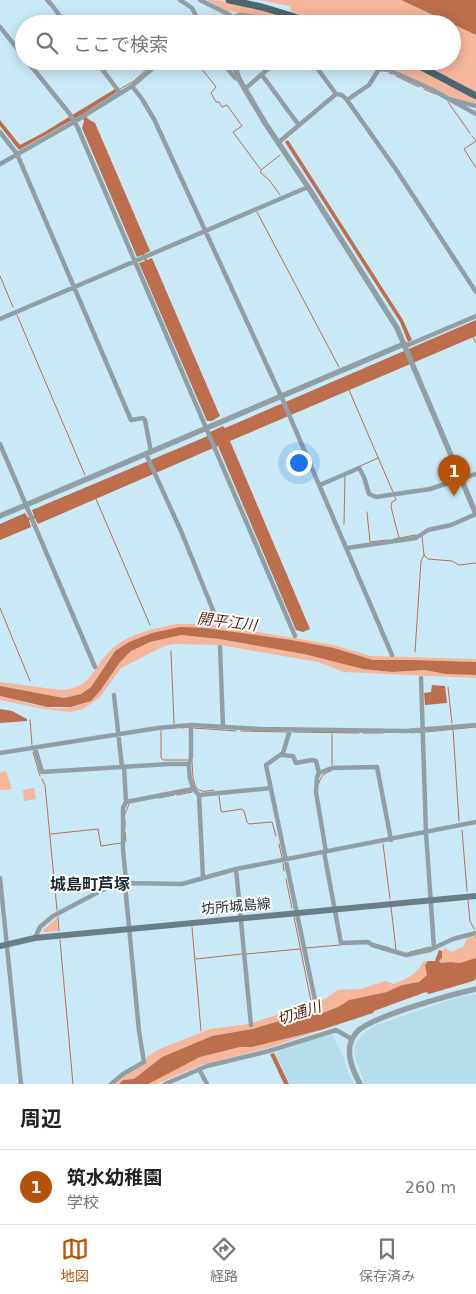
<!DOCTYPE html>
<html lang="ja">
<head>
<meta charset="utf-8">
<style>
	:root { --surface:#fff; --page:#f2f2f2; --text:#222; --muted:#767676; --line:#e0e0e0; --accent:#b45309 }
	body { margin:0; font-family:"DejaVu Sans","Noto Sans JP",sans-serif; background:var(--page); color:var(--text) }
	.you { position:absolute; left:298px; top:462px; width:18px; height:18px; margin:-12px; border:4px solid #fff; border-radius:50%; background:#1a73e8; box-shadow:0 0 0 8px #1a73e833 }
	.badge { display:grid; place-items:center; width:32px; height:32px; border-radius:50%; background:var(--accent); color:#fff; font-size:16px; font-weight:700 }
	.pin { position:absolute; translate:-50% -41px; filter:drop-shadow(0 1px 2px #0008) }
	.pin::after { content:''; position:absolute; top:26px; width:18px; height:15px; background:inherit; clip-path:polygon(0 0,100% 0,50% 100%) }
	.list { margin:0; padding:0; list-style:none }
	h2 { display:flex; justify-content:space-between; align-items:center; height:65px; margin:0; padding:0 20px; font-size:21px }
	h2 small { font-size:16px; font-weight:400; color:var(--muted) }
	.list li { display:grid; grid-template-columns:32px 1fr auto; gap:15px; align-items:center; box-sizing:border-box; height:75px; padding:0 20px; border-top:1px solid var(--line) }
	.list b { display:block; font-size:19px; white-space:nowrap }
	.list p { margin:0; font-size:16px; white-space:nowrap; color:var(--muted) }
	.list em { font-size:16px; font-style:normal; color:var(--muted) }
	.icon { flex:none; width:28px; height:28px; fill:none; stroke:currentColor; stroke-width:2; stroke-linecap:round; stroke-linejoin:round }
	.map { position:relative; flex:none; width:476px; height:1084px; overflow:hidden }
	.search { position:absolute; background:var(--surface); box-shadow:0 2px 12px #0003; left:15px; right:15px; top:15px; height:55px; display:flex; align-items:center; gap:12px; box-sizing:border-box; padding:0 18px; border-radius:28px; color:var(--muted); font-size:19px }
	.sheet { height:140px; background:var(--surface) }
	nav { display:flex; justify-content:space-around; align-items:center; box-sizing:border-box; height:70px; border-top:1px solid var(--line); background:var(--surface); font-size:14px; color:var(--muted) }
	nav a { display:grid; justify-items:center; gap:2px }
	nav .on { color:var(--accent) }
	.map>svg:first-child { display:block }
	.built { fill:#b6ddee }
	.green { fill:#f5b69b }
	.water { fill:#bc6e4d }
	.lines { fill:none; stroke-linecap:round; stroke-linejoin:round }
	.stream { stroke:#bc6e4d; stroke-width:1 }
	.minor { stroke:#919fa4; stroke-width:4.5 }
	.tertiary { stroke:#919fa4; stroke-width:5.5 }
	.secondary { stroke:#6a7e86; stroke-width:6 }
	.primary { stroke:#4e6670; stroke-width:7 }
	.labels { text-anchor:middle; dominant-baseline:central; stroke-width:4; stroke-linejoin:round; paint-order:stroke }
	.street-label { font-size:14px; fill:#1d292e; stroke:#fff }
	.water-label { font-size:15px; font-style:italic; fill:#5b270f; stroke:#fff }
	.quarter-label { font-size:16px; font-weight:bold; fill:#1d292e; stroke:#fff }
</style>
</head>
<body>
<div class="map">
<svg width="476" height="1084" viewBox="0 0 476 1084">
	<rect width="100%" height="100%" fill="#c9e9f6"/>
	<path class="built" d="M476,994V1084H365L354,1055L355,1046L361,1036L374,1026L458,997Z
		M331,1033L344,1058L347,1070L354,1084H290L275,1053Z"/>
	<path class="green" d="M207,0C237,0 268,11 297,18L251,15L224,10Z
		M259,0H401L476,35V92L417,61H452V24H327L309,16L291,12L290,6Z
		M380,61H402L476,100V104L448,96L386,66Z
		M176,624H207L294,638L334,645L370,656L476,659V662L414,660H373L334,648L206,628L115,650L91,687L81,694L64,698L0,686V682L60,690C91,689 91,670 109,652C126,634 153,629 176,624Z
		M181,635L219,639L304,654L363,669L392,672L425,670L445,674L476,675V678L344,672L318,662L220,645L174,644L164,646L121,668L100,697L83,709L70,712L44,709L0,700V696C22,701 50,712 72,707C107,700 106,671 129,652C144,641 164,639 181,635Z
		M6,771L12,789L0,790V773Z
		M34,788L36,799L24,801L23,790Z
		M57,918L58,931L44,932L43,930Z
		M476,936V958L460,963L451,962L441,963L439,961L442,958V951L445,948L451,952L463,947L467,938Z
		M428,961L425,965L428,975L419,982L402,985L388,992L349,1000L338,1007L320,1014L306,1013L252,1029L212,1036L162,1057L134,1079L123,1080L119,1084H114L124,1075L145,1064L146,1058L157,1050L210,1029L249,1024L325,999L338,990L361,989L385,981L394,984C406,979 418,974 423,962Z
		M321,1030L268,1048L201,1065L157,1084H148L151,1081L200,1057L240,1047H252Z"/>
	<path class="water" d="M401,0H476V35Z
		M115,89L117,92L84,113L88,119L95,123L150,251L144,254L147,260L152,258L220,416L212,421H207L139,263L145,261L142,255L137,257L82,128L84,121L81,115L19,150L0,126V120L20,145L41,134Z
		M288,140L403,320L412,340L408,342L400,322L285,142Z
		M476,320V336L230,441L310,629L303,632L296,630L218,446L38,524L35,518L29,520L31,527L0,540V524L25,513L28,518L34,516L32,510L210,435V432L223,426L225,428Z
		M180,627L206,628L291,640L334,648L373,660H414L476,662V675L445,674L425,670L392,672L363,669L304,654L219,639L181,635L150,642L131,651L120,662L100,691L91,701L71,707H47L0,696V686L64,698L81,694L91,687L115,651L129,642L152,633Z
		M432,685L445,686L447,703L425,705L424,693L431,692Z
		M0,709L12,711L27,719V721L0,723Z
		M439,950L442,951V958L439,961L441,963L451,962L460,963L476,958V979L473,981L429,994L426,992L374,1011L373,1013L321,1030L252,1047H240L200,1057L148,1084H119L123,1080L134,1079L162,1057L212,1036L252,1029L306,1013L320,1014L338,1007L349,1000L387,992L402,985L419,982L427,975L425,965L428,961H435Z
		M274,1053L289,1084H284L270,1054Z"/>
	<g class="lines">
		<path class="stream" d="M45,0L49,5
			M93,61L100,70
			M197,63L216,87L211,93L216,102H219L222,107L227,105L242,126L233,132L261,170L280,155
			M389,73L392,74
			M396,76L419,87
			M120,89L134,81L153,63
			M424,89L435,94
			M448,102L470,133
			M472,136L476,141L464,149L476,168
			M261,171L260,172L270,181L280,195
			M257,212L339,367
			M0,276L13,307
			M17,315L85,475
			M473,337L476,343
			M349,390L393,492
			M358,467L378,458
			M395,497L396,500L392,502L391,507L399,538
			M96,499L150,625
			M367,512L370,542L387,540
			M344,524L345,476
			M422,536L424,555L428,559L452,561L459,565L476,563
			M394,539L416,535
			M0,608L30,681
			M171,651L174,723
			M415,652L421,561L424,555
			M448,687L452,723
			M30,720L32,745
			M182,728L189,727
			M194,728L236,731
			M453,729L459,821
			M161,730V758L163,760H187
			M241,731L287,732
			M293,732L359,733
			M425,732L476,727
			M363,733H383
			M412,733L419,732
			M332,734V765
			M33,752L40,776
			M192,761C193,770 191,789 202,791C205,792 211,790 214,790
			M42,779L45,785L57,910
			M319,783C321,776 324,773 331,771
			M177,795L192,792
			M219,796L221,811L223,812L241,809L244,811L247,822L249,824L272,822L276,836
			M159,798L174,795
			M125,814L129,804
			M125,827V821
			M462,830L467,891
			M125,832L126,841
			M51,834L98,829L101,846L121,843
			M279,844L282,858
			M383,844L390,899
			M283,863L284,871
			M286,879L292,908
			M468,900L470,921L474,929
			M391,907L396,950
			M58,917L59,931
			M294,917L311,1001
			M192,927L201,1031
			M476,936V937
			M60,940L73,1084
			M372,943L390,948
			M306,948L340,945
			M410,952L430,947
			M246,954L300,949
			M196,959L242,954"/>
		<path class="minor" d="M48,0L66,24
			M180,0L192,8L200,24
			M200,0L230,15L236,21L241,20L266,24
			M234,17L240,15L298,21
			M0,27L24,57
			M27,61L69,113L77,126L295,636
			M96,61L120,93
			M222,61L235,78L239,79
			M312,61L336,94L342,95L347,100L395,168L476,292
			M362,61L379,69L389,70L431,89L476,114
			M262,75L298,124
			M132,86L142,99L154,119L281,396L392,655
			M245,89L277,61
			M449,99L476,106
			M347,100L369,85L379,69
			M0,132L17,154L131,420L143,418L145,420L151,452
			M279,142L336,94
			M0,164L74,122L132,86L161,61
			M0,319L308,187
			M404,344L408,345L476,316
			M0,444L95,667
			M146,454L181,531L219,625
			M320,485L359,468L364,477L369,494L376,497L430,489L476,474
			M347,548L416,538L428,530L451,525L476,514
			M220,647L223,727
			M114,695L122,767
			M290,730L283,753L266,765L316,1005
			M35,748L42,772L169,764H189C189,776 190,787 199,795L203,878
			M0,753L158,728L191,725L260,729L406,731L476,725
			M282,755L293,756L296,763L312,760L316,761L319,773
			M189,764L191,757V725
			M199,795L271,788
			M126,802L193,789
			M324,852L341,943L368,942L372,945L406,955L430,950L434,948L426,833L421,678
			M326,852L316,792L317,777L319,773L332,768L377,767L391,840
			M236,869L251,1025
			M0,878L21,1084
			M35,938L40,927L53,916L110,886L123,883L182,884L236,869L476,822
			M434,948L453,939L476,933
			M199,1069L207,1084
			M111,1084L123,1074L144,1062L139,1031L125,885L126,880L123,850V808L126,802L124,767
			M165,1084L207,1066L269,1051L336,1030L352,1039"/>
		<path class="tertiary" d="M236,21V24
			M233,61L239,79L265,123L308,187L397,328L476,514
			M0,516L404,344
			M360,1084C352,1069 343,1048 356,1033C368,1017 454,994 476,989"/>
		<path class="secondary" d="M0,946L35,938L476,896"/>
		<path class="primary" d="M229,0L262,7L318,24
			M410,61L476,96"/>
	</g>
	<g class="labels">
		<g class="street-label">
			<text transform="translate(236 906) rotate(-5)">坊所城島線</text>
		</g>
		<g class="water-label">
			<text transform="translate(227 622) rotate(7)">開平江川</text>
			<text transform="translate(299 1013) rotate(-18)">切通川</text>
		</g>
		<g class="quarter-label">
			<text x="90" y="884">城島町芦塚</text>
		</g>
	</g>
</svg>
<div class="you"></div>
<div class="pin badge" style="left:454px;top:496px">1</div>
<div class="search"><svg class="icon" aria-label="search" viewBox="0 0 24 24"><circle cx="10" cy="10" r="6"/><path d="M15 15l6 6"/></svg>ここで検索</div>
</div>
<section class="sheet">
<h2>周辺<small></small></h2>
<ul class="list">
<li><span class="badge">1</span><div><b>筑水幼稚園</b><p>学校</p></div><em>260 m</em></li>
</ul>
</section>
<nav>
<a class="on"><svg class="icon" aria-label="map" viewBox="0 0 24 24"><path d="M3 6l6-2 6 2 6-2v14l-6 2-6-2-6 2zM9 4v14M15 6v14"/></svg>地図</a>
<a><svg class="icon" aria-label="directions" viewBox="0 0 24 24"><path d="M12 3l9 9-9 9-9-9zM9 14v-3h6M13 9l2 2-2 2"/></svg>経路</a>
<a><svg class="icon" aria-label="saved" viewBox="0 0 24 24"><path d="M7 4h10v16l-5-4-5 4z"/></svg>保存済み</a>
</nav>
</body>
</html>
